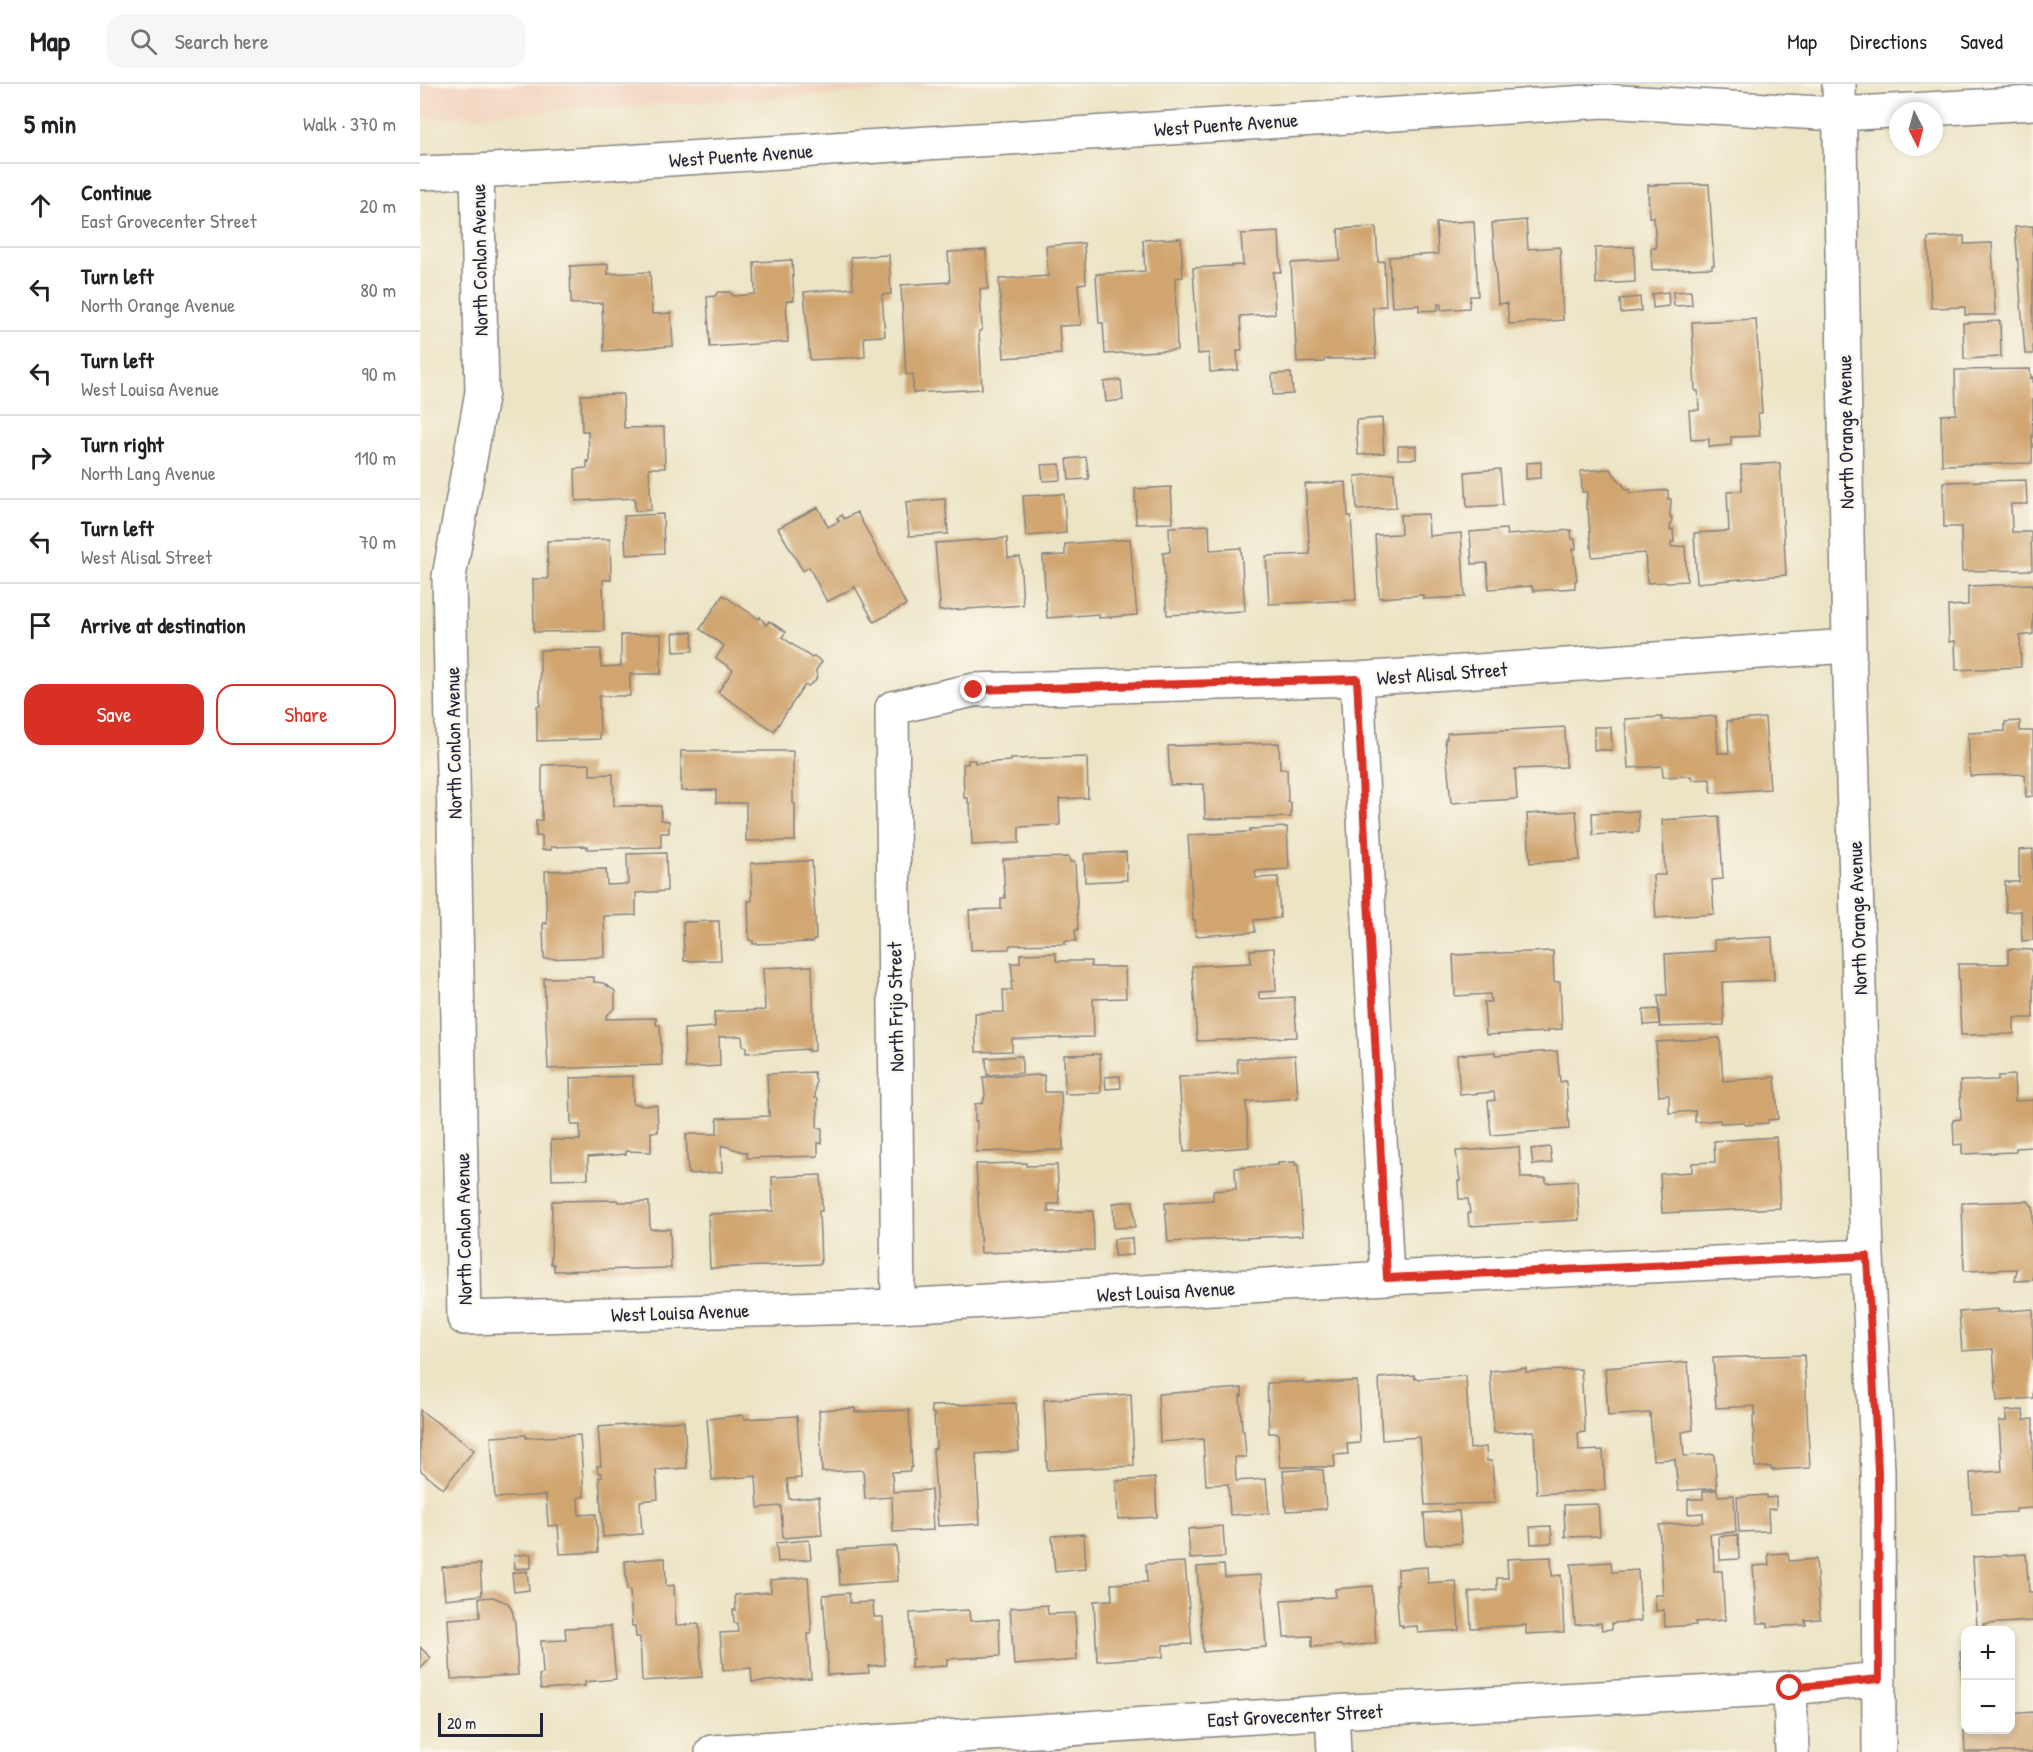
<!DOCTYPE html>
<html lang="en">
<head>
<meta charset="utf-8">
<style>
	:root { --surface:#fff; --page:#f6f6f6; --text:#202124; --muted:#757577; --line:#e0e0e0; --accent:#d93025 }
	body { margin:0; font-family:"Patrick Hand",sans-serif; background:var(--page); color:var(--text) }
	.controls { position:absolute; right:18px; bottom:18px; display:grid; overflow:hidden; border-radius:12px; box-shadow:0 3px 9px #0003 }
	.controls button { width:54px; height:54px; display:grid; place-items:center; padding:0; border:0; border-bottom:2px solid var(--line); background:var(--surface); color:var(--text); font:30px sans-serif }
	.compass { position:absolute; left:1469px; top:18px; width:54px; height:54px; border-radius:50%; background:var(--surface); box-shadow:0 3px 9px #0003; rotate:174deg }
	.scale { position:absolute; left:18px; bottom:15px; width:105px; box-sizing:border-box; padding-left:6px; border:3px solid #22223b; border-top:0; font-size:16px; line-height:21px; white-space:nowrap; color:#22223b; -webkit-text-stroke:4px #fbf7ec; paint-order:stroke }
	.stop { position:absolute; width:18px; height:18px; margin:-14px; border:4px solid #d93025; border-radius:50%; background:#fff }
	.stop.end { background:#d93025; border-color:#fff; box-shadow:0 2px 6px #0008 }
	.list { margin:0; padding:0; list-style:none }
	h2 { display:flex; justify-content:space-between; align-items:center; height:78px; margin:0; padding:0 24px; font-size:26px }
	h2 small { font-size:20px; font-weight:400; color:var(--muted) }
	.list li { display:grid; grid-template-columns:39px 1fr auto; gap:18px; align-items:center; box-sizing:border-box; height:84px; padding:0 24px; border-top:2px solid var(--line) }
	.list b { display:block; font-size:22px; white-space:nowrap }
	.list p { margin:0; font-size:20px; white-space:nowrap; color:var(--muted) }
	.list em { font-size:20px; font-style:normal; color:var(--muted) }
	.actions { display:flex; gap:12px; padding:18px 24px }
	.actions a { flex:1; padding:14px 0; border:2px solid var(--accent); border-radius:18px; text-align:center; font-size:21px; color:var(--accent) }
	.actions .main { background:var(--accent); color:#fff }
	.icon { flex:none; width:33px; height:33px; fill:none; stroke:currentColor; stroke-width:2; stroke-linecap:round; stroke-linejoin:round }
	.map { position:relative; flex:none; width:1613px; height:1668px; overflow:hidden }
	header { display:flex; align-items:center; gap:36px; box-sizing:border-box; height:84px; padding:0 30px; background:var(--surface); border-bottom:2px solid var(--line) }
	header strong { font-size:28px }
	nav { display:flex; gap:33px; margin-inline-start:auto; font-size:21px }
	.search { width:420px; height:54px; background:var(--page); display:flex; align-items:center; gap:15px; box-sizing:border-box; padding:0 21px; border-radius:18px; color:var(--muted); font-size:22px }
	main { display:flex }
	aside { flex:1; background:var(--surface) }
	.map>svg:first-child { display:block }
	.built { fill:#f2d4be }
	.building { fill:#d0a570 }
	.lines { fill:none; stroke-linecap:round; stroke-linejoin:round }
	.minor-casing { stroke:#878380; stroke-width:36 }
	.major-casing { stroke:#878380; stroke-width:36 }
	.minor { stroke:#fff; stroke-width:33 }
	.major { stroke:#fff; stroke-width:33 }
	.route { stroke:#d93025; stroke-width:8 }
	.labels { text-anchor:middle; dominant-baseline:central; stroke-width:4.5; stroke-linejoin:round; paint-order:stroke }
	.street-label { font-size:20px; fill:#22223b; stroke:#fbf7ec }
</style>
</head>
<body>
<header>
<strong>Map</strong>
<div class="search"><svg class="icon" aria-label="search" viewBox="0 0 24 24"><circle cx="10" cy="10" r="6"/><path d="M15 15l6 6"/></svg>Search here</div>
<nav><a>Map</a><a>Directions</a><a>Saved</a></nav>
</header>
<main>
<aside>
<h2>5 min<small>Walk · 370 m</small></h2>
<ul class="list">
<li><svg class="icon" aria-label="ahead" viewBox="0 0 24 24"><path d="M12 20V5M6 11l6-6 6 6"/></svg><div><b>Continue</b><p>East Grovecenter Street</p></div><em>20 m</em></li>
<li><svg class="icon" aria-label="left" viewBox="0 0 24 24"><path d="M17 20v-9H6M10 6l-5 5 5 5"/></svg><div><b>Turn left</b><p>North Orange Avenue</p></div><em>80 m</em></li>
<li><svg class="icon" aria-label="left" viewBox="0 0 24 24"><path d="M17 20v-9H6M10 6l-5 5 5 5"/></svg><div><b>Turn left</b><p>West Louisa Avenue</p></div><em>90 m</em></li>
<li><svg class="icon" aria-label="right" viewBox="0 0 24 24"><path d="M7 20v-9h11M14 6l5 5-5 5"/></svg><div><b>Turn right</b><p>North Lang Avenue</p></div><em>110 m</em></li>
<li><svg class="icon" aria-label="left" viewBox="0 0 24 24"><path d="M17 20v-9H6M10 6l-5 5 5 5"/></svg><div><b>Turn left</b><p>West Alisal Street</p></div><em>70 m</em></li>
<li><svg class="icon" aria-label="arrive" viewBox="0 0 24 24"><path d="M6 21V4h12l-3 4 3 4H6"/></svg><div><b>Arrive at destination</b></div></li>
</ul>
<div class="actions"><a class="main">Save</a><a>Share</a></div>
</aside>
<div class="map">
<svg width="1613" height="1668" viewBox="0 0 1613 1668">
	<rect width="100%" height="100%" fill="#fbf7ec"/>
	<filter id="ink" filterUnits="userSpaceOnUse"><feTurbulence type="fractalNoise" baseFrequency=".0167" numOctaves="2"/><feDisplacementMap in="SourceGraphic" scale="12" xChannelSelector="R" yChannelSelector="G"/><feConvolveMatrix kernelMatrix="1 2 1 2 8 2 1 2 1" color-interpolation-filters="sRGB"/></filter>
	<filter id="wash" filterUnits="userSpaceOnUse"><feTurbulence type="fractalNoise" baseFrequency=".008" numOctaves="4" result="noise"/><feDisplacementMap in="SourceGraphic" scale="24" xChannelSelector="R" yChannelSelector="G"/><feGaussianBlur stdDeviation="1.35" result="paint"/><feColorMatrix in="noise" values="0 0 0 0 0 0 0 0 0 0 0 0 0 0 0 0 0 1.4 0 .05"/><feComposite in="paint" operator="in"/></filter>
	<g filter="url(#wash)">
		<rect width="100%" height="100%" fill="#ece4c5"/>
		<path class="built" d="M0,0H589L0,35Z"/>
		<g id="blocks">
			<path class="building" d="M1289,100L1294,181H1292V184L1232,186L1231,164H1236L1234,133H1229L1228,101Z
				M1106,136L1108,165L1140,163L1143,236L1089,240L1087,219L1078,220L1072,139Z
				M1054,137L1058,212H1050L1049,224L1021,226V220H1018V226L999,227V221L972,223L969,173L1018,170L1016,139Z
				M1613,142V270H1605L1595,143Z
				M956,143L958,178L964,177L966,222L953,223L956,274L905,275L904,278L877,279L871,179L920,176L918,145Z
				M859,148L861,188H853L855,230L820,232L822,267H817L818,286L790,288L789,269L778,270L773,184L823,181L821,150Z
				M1544,152V160L1572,159L1575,231H1545V223L1511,224L1508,154Z
				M761,154L763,193L755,194L757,266L685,270L683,239H679L676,190L725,187L723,156Z
				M664,159L666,199L658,200L661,241L639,242L641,270L584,274L579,195L628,192L626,162Z
				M1214,163L1215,198L1176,200L1175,164Z
				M566,166L568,205H560L562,246L559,247L562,305L493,309V290L486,291L481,201L530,198L528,168Z
				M469,171L471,210L462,211L465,252L444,253L445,273L390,276L384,208L433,204L431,173Z
				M372,176L374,216L366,217L368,258L290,263L287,213L295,212L298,208H310L313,212L335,210L334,178Z
				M188,180V190L230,188L232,230L251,229L253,262L184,267L182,219L151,220L150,182Z
				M1271,207L1272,221L1254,222L1253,208Z
				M1248,208L1249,222L1233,224L1232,210Z
				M1220,213L1221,227L1201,229L1200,215Z
				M1336,235L1342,329H1338L1340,352L1311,353V361L1289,363V355L1271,356L1269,326H1279L1278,307H1275L1272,238Z
				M1580,237L1581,273L1544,275L1543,239Z
				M1610,285L1611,294L1613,293L1612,379L1522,381L1521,331L1536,330L1535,286Z
				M871,289L873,310L853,311L852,290Z
				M701,296L703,316L686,318L684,298Z
				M203,310L204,344L244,343L245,384H229L231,426L215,427V414L156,417L155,385L167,384V377L169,378L168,347H162L161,311Z
				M962,334L964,369L938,371L936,336Z
				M978,362H996V375H978Z
				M666,373L669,395L649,396L647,375Z
				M1121,378V394L1106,395V379Z
				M1360,379L1366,491L1277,499L1274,449L1309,447L1307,408L1322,407L1321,381Z
				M640,380L641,396L623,397L621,381Z
				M1080,385L1083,421L1047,423L1045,388Z
				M1190,385L1207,406L1210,405V409L1248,406V415H1251L1250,433H1252L1250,446L1253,445L1254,458H1251V463L1265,462L1267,497L1227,499L1225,469L1172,473L1168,425H1166L1167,408H1162L1161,387Z
				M974,389L976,424L937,426L935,392Z
				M1606,396L1607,420H1591L1592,448H1611L1612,486L1542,487L1541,443H1524L1523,398Z
				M926,398L928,432H931L936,516L849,520L846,472L890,470L885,400Z
				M751,403L753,439L716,440L715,405Z
				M644,410L646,449L606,452L603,412Z
				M525,415L528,450L489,452L486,418Z
				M398,423L408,443L419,437L417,434L422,431L424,435L437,428L486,521L454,538L435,503L407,518L389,483L383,487L358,444Z
				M243,430L244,469L206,471L204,432Z
				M1008,430L1009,452L1041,449L1045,513L1003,515V511L959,514L955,451L981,450L980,431Z
				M789,441L790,466L821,464L825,527L747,531L743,469L750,468L749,443Z
				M1086,445L1087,451L1151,446L1152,455H1155L1156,465H1153L1157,496L1155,497V504L1113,507L1112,502L1069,505L1067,479L1052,480L1050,448Z
				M587,454L588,474L600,473L603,521L519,527V519H520L515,459Z
				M190,455L191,496H183L184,547L114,548L113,495H128L127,457Z
				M710,455L717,531L679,534V530L627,534L623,472L645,471V460Z
				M1613,500V550L1600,552L1601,583L1536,586L1535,557L1529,558L1528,522L1548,521V502Z
				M303,511L339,535L340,533L346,541L349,537L366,548L362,553L392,574L394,572L402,578L396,586L397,593L395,597L388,602H384L354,647L298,608L313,586L296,574L304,562L280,545Z
				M272,548L273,567L254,568L253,549Z
				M241,550V590H210V612H179L180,655L117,657V622H120V566L181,565V583L201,582V551Z
				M1296,632L1298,669H1309L1307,637L1345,634L1350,705L1291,709L1290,695L1272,696L1271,692L1243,693L1242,682L1208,684L1205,635L1242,633V636Z
				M1600,637V647H1613V712L1606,713L1605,690L1550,692L1548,649L1585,647V638Z
				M1145,643L1146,683L1095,685L1097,715L1031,719L1025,655H1027V649Z
				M1174,643H1191L1192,666H1174Z
				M859,659L860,685H867L868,718L871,719V733L785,735L784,700L750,701L748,662Z
				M261,667H373V719L375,720V757H326V719H296V706L261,707Z
				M667,673L668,714L639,715L640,741L599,743V759L552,761L550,719H548V714H544L543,680H548V676H555V679L591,677V675Z
				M170,680V691L193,690L194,722H241V736L249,737V749H241V763L167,765V762L131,763V766H122V752H116V737L122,736V681Z
				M1156,727L1160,776L1110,779L1107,730Z
				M1218,727L1219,748L1173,751L1172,729Z
				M1299,732L1303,795L1292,796L1294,830L1236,834L1233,791H1245L1242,736Z
				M867,743L869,785L835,787L836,794L858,793L860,834L834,836L835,848L776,852L775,836H773L768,751L830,748V745Z
				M1613,765V856L1602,857L1601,827L1586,828L1585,798H1599V766Z
				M706,768L707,796L665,798L664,770Z
				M246,769L247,807L216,809V831L184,832L185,873L124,875L123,839L127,840L125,787L186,785L187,801L208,800L207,770Z
				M649,773L650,778H655L658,846H655L656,857H645V860L590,861L589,865L551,866L549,826L581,825V814H585L583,775Z
				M392,777L396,855L393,856V858L333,860V857L329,856L328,817H332L331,779Z
				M299,837L301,876L264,877L263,838Z
				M1352,853L1354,896L1302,898L1304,941L1240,943L1238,911H1247L1245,870L1295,867L1294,856Z
				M854,864L856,907L839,908V915L874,913L877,953L777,957L772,882L831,879L830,866Z
				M1588,865L1613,866V934H1594V950L1541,951L1538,880H1588Z
				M1133,867L1134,898H1140L1142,945L1128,946V948L1066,951L1064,918H1071L1070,910L1035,912L1033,871Z
				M636,869V877H671V883H705L706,914L673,915L674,953L592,955V967L556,968L555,929L584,928L583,906H592L591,898H593L591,879H600V870Z
				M392,882L395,967H388V965L326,969V963L323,962L322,952L299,953L300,982L265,984L264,945L295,943L294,928L345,926L343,884Z
				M174,893V898L183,899L195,907V924L186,932V935L236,934V941H240L242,981L128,985L124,894Z
				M1238,925L1239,940L1224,941L1223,926Z
				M1300,954L1303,997L1355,993L1358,1035L1348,1036V1039L1325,1041L1324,1038L1300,1039V1036L1275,1038V1027L1249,1029V1011L1239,1012L1236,958Z
				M1137,967L1140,998L1146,997L1149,1045L1071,1051L1068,1017L1075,1016L1074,1008L1040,1011L1037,971L1075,968V971Z
				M680,970L681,1009L645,1010L644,971Z
				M875,971L878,1014L826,1018L829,1063L764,1068L759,993L818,989L817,975Z
				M602,972V989L567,991L566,974Z
				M394,988L395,995H396L395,1014H398L397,1044H402V1059H398V1072L327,1074V1069L301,1061L302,1088L268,1090L266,1050H297V1034L349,1032L347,990Z
				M624,991L625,1008H641L643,1066L556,1068L557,1037H555V1020L563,1019L565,1011L563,993Z
				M1594,991L1595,1017L1613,1016V1063L1596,1064V1068L1542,1070V1060L1534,1061L1533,1036L1541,1035L1540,997L1578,996V992Z
				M213,992V1020H220V1022L237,1021L238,1048H231V1068L206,1067V1070L168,1073V1095L132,1096L131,1056H160V1041H151L150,994Z
				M700,992L701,1004L686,1005L685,993Z
				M1356,1053L1360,1124L1242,1129L1240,1090L1272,1088V1079L1295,1078L1294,1057Z
				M1099,1063L1101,1094H1126V1099L1157,1097L1159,1136L1049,1142L1048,1129H1050L1048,1115H1039L1038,1097H1040L1036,1067Z
				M1130,1063L1132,1079L1113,1081L1111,1065Z
				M875,1078V1081L878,1080L883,1151L748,1158L745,1119L793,1116V1107L816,1105L815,1084L858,1081V1079Z
				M606,1079V1082L637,1081L639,1120H628V1128L673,1127L674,1166L561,1169L556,1080Z
				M401,1091L402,1127H399L401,1180L290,1184L288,1130L353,1127L352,1093Z
				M198,1116V1118H229L230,1145H250L251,1184L134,1187V1180H131L132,1117Z
				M713,1117L715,1143L694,1144L693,1119Z
				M1608,1117L1613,1123V1196L1595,1197L1597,1185L1544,1187L1542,1119Z
				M712,1154L713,1171L694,1172V1155Z
				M1578,1225V1228L1613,1225V1314L1577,1317L1573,1265L1542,1267L1539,1228Z
				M1384,1271L1390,1384L1351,1386V1383H1335L1333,1332H1335V1322L1296,1324L1293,1274Z
				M1268,1278L1273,1346L1262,1348L1264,1372L1294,1370L1297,1404L1258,1407L1255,1375L1233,1376L1230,1329L1188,1332L1185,1284Z
				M1106,1284V1288L1161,1285L1165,1348L1158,1349L1159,1367L1183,1366L1185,1406L1117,1410L1114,1347L1074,1349L1070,1287Z
				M994,1291L995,1295L1046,1292L1050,1365L1066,1363L1067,1377H1072L1075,1419L1005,1421L1000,1353L962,1356L959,1294Z
				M937,1297L940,1359L927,1360L928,1370L914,1371L915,1383H860L858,1349H849L847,1299L874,1298H884V1300Z
				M822,1304V1312L820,1311L822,1346L824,1347L826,1373H815L816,1397L846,1395L849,1429L810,1431L808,1400L786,1401L783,1355L740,1358L738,1310Z
				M711,1310L714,1382L627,1386L624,1316Z
				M596,1319L599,1367L556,1370L560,1440L518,1442L513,1365L516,1364L514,1330L512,1329L511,1322Z
				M435,1324V1328L489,1326L492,1383L490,1384V1387L472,1388L473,1408L511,1406L513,1446L473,1448L472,1413L445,1415L443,1386L402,1388L399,1326Z
				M0,1326L54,1366L23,1405L0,1386Z
				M1603,1326L1604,1336L1613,1335V1424L1596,1425V1428L1552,1430L1550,1389L1582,1387L1579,1337H1586V1327Z
				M323,1331L324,1335L377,1332L381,1394L367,1395L369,1415L399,1413L402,1451L363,1454L361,1422L338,1424L336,1392L292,1396L287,1335Z
				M264,1337L267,1384L236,1386L238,1415L220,1417L222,1450L183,1453L179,1393H182L181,1389H178L177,1382H181L178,1343Z
				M106,1351V1354L160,1351L164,1413H158L159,1431L176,1430L178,1468L140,1470L138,1441L128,1442L126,1411L75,1414L71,1353Z
				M891,1385L903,1386L906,1425L866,1427L863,1387Z
				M735,1394L737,1433L698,1435L696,1397Z
				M1297,1406L1298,1412L1314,1411L1316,1448L1290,1450L1291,1462H1293L1294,1487H1302L1305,1536L1275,1538L1276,1541L1245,1543L1244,1526L1236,1527L1235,1511H1243L1239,1441L1283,1438V1429L1268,1430V1415H1283V1407Z
				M1347,1411V1414L1356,1413V1425H1348L1349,1447L1319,1448L1317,1413Z
				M1178,1420L1180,1452L1145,1453L1144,1421Z
				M1039,1427L1042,1459L1006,1461L1004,1429Z
				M803,1442L805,1473L770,1475L768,1445Z
				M1131,1442L1132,1459L1111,1460L1110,1443Z
				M664,1450L666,1485L635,1488L632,1452Z
				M1318,1451L1319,1475L1300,1476L1299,1452Z
				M389,1456L391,1475L358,1478L356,1459Z
				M476,1462L478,1497L420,1501L418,1466Z
				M1368,1469L1369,1477L1396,1475L1400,1535L1385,1536L1386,1541L1348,1543V1539H1337L1333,1482L1349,1481L1348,1470Z
				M111,1470V1484L95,1485L94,1471Z
				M1606,1470L1609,1508H1613V1537L1564,1540L1565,1542L1557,1543L1553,1473Z
				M1131,1473L1132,1492L1141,1491L1144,1548L1106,1550V1541L1051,1544L1049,1508L1077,1506V1494H1088L1087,1475Z
				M245,1474L246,1502L254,1501L256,1541L279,1540L282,1593L222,1597L220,1553H216L215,1542H212L210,1506H207L205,1477Z
				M765,1478L772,1560L743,1561V1573L677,1577L674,1517L692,1516L691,1500L727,1498L726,1480Z
				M1191,1478L1192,1488L1218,1486L1221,1537L1192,1539V1545L1182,1546L1181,1539L1155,1541L1151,1480Z
				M60,1480L62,1511L25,1515L22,1483Z
				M804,1481L805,1493L841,1491L846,1563L783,1568L777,1483Z
				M1007,1483L1008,1499L1036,1497L1039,1546L998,1549L997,1542L982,1543L983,1541H979L976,1501H978V1485Z
				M107,1487L109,1506L94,1508L92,1489Z
				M388,1493L391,1537V1550H388L391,1594L332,1598L331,1584L303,1586L300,1549L318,1548L317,1539H314L313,1526H316L315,1511L351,1508L350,1496Z
				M952,1502L956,1559L922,1563L921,1561L892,1563V1552L864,1553L861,1516L916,1513L915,1505Z
				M429,1509L430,1519L453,1518L454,1533H463L465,1581L448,1582L449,1589L407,1591L408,1580L403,1511Z
				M73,1513L88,1519L92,1526L95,1539L98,1591L31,1595L28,1535L60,1533L59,1514Z
				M627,1521L628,1530L655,1529L657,1576L594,1581L590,1524Z
				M549,1526L550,1537L579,1535L580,1572L527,1575V1582L491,1584V1575H493L490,1529Z
				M191,1542L196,1595L165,1598V1602L121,1605L119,1591L123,1590L121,1557L146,1556L145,1544Z
				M0,1563L11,1574L0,1585Z
				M1540,1568H1546V1606H1543Z
				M1613,1628V1668H1545L1544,1646H1590V1630Z"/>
		</g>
	</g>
	<g filter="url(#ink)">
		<use href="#blocks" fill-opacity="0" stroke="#878380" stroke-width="1.5"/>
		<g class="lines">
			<g class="minor-casing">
				<path id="minor" d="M1419,0L1429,562L1447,1172L1458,1387L1459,1668
					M57,87L62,308L29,493L44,1234L478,1222L967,1194L1447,1172
					M937,595L967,1194
					M478,1222L472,624L554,606L937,595L1429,562
					M1370,1604L1372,1668
					M912,1628L914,1668
					M292,1668L912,1628L1370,1604L1459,1595"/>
			</g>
			<g class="major-casing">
				<path id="major" d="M0,89L57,87L1184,17L1419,30L1613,19"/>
			</g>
			<use href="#minor" class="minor"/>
			<use href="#major" class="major"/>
		</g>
	</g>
	<g class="lines" filter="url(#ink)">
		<path class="route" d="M554,606L937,595L967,1194L1447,1172L1458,1387L1459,1595L1370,1604"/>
	</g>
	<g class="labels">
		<g class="street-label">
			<text transform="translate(806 40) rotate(-4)">West Puente Avenue</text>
			<text transform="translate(321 71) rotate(-4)">West Puente Avenue</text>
			<text transform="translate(59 176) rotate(-91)">North Conlon Avenue</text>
			<text transform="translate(1425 348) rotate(-91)">North Orange Avenue</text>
			<text transform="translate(1022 589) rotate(-4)">West Alisal Street</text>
			<text transform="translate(33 659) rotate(-91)">North Conlon Avenue</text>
			<text transform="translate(1437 834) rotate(-92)">North Orange Avenue</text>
			<text transform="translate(475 923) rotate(-91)">North Frijo Street</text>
			<text transform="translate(43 1145) rotate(-91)">North Conlon Avenue</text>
			<text transform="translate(746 1207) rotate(-3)">West Louisa Avenue</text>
			<text transform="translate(260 1228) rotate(-2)">West Louisa Avenue</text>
			<text transform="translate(875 1631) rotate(-3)">East Grovecenter Street</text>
		</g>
	</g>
</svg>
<div class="controls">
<button>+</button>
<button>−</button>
</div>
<svg class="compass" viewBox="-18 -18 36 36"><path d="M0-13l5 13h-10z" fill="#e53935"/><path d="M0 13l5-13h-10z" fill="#757577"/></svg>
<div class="scale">20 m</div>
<div class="stop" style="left:1370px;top:1604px"></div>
<div class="stop end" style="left:554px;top:606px"></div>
</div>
</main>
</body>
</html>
